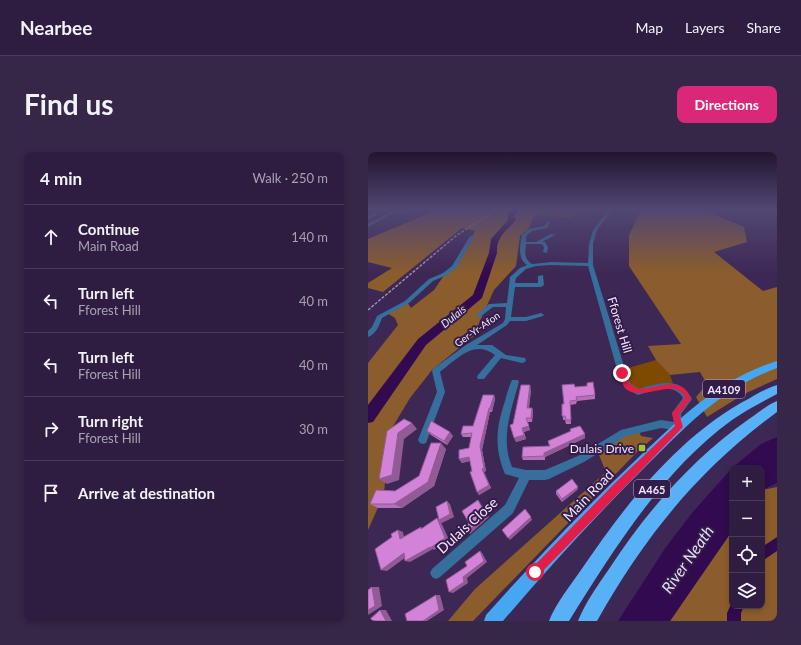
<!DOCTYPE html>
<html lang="en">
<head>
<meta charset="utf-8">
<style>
	:root { --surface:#2e1d40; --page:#362647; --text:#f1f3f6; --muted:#a7a2b1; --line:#493b59; --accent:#db2777 }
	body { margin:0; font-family:Lato,sans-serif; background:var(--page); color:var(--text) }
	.controls { position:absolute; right:12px; bottom:12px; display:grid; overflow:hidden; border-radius:8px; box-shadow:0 2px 6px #0003 }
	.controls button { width:36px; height:36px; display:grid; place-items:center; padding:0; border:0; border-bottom:1px solid var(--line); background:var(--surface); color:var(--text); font:20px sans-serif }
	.stop { position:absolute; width:12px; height:12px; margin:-9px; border:3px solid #e11d48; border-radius:50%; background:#fff }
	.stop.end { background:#e11d48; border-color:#fff; box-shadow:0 1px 4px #0008 }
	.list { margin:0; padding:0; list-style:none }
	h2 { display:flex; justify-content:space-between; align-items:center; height:52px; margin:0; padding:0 16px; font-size:17px }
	h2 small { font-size:13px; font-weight:400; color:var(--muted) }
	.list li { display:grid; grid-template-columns:26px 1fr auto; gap:12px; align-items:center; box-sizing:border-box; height:64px; padding:0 16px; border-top:1px solid var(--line) }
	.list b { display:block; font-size:15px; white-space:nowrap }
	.list p { margin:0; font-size:13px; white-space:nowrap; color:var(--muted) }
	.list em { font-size:13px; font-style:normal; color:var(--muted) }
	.icon { flex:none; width:22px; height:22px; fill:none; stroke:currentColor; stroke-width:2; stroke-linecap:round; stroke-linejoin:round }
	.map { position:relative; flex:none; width:409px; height:469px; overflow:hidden; border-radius:8px }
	header { display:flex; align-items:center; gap:24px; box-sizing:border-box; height:56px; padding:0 20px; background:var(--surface); border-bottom:1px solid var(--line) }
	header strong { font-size:19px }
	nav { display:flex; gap:22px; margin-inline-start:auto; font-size:14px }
	.intro { display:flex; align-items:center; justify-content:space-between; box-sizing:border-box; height:96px; padding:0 24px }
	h1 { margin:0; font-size:28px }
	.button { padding:10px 18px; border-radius:8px; background:var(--accent); color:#fff; font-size:14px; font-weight:700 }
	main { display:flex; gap:24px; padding:0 24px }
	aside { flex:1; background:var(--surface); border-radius:8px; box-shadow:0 2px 6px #0003 }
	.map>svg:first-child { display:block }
	.green { fill:#7e4900 }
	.forest { fill:#8c5d2c }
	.water { fill:#320a50 }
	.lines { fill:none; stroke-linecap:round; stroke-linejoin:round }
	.canal { fill:#320a50; fill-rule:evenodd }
	.river { fill:#320a50; fill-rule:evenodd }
	.minor { fill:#366f9c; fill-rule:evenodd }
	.primary { fill:#46a6f0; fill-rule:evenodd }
	.trunk { fill:#58b0f7; fill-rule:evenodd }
	.rail { stroke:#9e8eb0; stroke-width:1.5; stroke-dasharray:3 1.5; stroke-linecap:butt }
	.wall { fill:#b570b9 }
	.shaded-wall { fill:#935b96 }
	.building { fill:#d282d7; stroke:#935b96 }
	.route { fill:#e11d48 }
	.poi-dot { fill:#9dca30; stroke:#331c49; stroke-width:1.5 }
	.labels { text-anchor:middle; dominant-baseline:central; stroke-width:4; stroke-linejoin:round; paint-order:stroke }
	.far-street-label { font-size:10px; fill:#f1e7fe; stroke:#331c49 }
	.far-water-label { font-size:11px; font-style:italic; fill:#e7dcf5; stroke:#331c49 }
	.shield { fill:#331c49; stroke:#b8aac8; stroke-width:1 }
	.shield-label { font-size:11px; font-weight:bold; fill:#f1e7fe }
	.street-label { font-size:12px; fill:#f1e7fe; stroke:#331c49 }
	.poi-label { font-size:12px; fill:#f1e7fe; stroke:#331c49; text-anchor:end }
	.near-street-label { font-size:14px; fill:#f1e7fe; stroke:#331c49 }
	.near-water-label { font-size:16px; font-style:italic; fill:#e7dcf5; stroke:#331c49 }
</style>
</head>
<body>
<header>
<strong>Nearbee</strong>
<nav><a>Map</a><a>Layers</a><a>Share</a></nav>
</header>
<div class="intro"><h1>Find us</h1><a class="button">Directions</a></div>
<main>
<aside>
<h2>4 min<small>Walk · 250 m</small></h2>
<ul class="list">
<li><svg class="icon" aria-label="ahead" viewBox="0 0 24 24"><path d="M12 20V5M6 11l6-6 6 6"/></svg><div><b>Continue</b><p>Main Road</p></div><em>140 m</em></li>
<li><svg class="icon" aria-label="left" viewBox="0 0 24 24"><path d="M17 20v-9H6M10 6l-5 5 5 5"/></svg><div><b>Turn left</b><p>Fforest Hill</p></div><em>40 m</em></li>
<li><svg class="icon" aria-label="left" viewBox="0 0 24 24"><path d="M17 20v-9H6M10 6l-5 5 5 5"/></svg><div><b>Turn left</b><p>Fforest Hill</p></div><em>40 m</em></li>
<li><svg class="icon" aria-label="right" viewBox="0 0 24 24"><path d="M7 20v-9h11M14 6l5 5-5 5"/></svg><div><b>Turn right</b><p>Fforest Hill</p></div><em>30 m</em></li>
<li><svg class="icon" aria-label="arrive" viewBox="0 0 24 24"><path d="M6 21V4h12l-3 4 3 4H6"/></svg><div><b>Arrive at destination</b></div></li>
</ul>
</aside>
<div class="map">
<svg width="409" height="469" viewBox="0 0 409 469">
	<rect width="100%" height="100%" fill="#3d2755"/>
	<path class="green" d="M178,57H214L204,66L168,63Z
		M288,208L302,223L305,231L270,240L260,234L253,218Z"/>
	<path class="forest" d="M71,57H178L165,66L161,76L152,84L148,114L126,138L111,171L107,183L64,218L42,246L21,281L16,342L0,378V211L30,173L27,166L19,161L39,150L43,156L66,138L77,122L86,115L107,79L94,76L15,140L0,136V131L24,116L0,110V87Z
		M270,57H333L376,75L379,90L346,100L395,139L409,135V227L376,242L339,265L328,245L339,232L332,220L302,223L288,208L280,194L313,192L261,114V83L273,58Z
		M271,279L273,284L285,286L268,301L105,469H80L107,437L238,320L229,298L256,281Z
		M409,335V469H302L364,379V454H394V338Z"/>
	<path class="water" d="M409,285V331L394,338V316H364L393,292Z
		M364,316V379L302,469H250L298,395L324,361Z"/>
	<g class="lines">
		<path class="canal" d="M409,385V399L394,409V395Z
			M364,450V454H376L373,461V469H359V461Z"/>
		<path class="river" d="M146,57H153L146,63L148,68C138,79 128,85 129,101L114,146L58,193L5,270L0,271V253L50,187L105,143L121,101L123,87L140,68V61Z"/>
		<path class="minor" d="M28,57L38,59L53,57L38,61L27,60L0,75V72Z
			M241,57H245L229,78L225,92V113L258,221L263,232L271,237C292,231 312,224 324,247L313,262L315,275L314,278L311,279L293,276L258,284L216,310L181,327L177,328H161L145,361L72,425L68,427L64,425L62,421L64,417L137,353L151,326L137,322C126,295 128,276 137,249C139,242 141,234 144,228H150L151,230C143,259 132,286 144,315L158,318H177L210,304L253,278L293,268L306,270L304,261L315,246C306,230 284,239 270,243L257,236L250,221L220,114L183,113L168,114L158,117L148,126L147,131H170V124L175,123L176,133L173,135H147L143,165H158L173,161L176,163L175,164L158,169H142L139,173L109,193H124L138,203L157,206L158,208L157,210L154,211L133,206L116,227H110L109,225L110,223L127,203C106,187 89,207 72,220L77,240L58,291L55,292L52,291L50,288L69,240L64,219L65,217L98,193L135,171L137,167L138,155H125L113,164L111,165L108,163L121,152L139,151L142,125L152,116L159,113C149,106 152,93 154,83L161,77L176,74L180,69H182L179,76L164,79L158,84V90H168L183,82L187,83L174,90H177L180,95L179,101L175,100L176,95L174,92H158C157,101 156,107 164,112L183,110L220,111L221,92L225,78Z
			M9,60L12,61L0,67V64Z
			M102,84L106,85L88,116L79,123L65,129L41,151L14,166C11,174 8,182 0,185V179L4,175L9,164L37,149L61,127L75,121L84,114Z"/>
		<path class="primary" d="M409,209V216C351,238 320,273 277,315C228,364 180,416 135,469H116L118,463C167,408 218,355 272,304C313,265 353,226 409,209Z"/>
		<path class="trunk" d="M409,233V242C394,250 378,258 364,268C294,319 246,397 201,469H181C188,451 202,434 213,418C258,352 310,284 382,246C390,241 400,236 409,233Z
			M409,249V260C330,318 277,384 229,469H210C217,451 230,433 241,417C278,360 325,306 381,267C390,261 399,253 409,249Z"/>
		<path class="rail" d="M0,158L89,83L130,57"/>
	</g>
	<path class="wall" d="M219,231L227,243V247L209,249L208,252L202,253L203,272H198L197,268H195L194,252H196L207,235L219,234Z
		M163,238L161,256H164L165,260L164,270H159L162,278L156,280L158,287L148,290L145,272Z
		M126,243L127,247L124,260H122L114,298L118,319L116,320L123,336L111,343L104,319L102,309L94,311L91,307L101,296L103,285H95L93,282L105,274Z
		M202,277L217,282V286L177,305V308H155L154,305L181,294L180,289L202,280Z
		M59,279L85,284L79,293L63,283Z
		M78,297L66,334L34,356H10L2,352L27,339L51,324Z
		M210,335L209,338L194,350L188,342V339Z"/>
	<path class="shaded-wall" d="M162,233L163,238L160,260L159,256Z
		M126,243L127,247L124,260L122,256Z
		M121,256L122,260L114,298L118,319L116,320L123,336L111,343L109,340L114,317L112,294Z
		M164,256L165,260L164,270L163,266Z
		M44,271L49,277L36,287L31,328L19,332L11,327L30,281Z
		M161,274L162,278L155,280L154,276Z
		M82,280L85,284L79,293L76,289Z
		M217,282V286L177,305V308L176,301Z
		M156,283L158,287L148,290L146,286Z
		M73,291L78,297L66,334L34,356L26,352L60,330Z
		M101,305L104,308L94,311L91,307Z
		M210,335L209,338L194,350V347Z
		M110,348L112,351L121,365L102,382L99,380Z
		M79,349L82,352L86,365L74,371L73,370L81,388L66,398L65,397L42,410L37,409L69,366L71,368Z
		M163,365L164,368L142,388L140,386Z
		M30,378L35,380L37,389L32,387Z
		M112,399L114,401L119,410L99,426L100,431L85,441L81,440L95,425Z
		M36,401L41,403L19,419L13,418Z
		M4,435H11L14,454L0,463V458Z
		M68,443H72L76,458L59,469H55Z
		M12,458H18L24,469H18Z"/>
	<path class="building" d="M225,230L227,243L208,245L209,248L202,249L203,268H198L197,264H194V252H196L194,233L206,232L207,235L219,234V231Z
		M153,233H162L159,256H164L163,266H158L161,274L154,276L156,283L146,286L142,273L145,272Z
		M115,243H126L122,256H121L112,294L116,316L114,317L121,333L109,340L102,320L104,319L101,305L91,307V298L101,296L104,281L93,282L95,274H105Z
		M36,267L44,271L30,281L24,323L11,327L19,279Z
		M63,269L82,280L76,289L59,279Z
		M212,274L217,282L176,301V304L154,305L155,295L182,294L180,289L203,279L202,277Z
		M63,291H73L60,330L26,352H2L8,338L27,339L51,324Z
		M204,327L210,335L194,347L188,339Z
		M110,348L118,363L99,380L96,374L101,371L94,359Z
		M79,349L82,362L71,368L68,355Z
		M157,357L163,365L140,386L134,378Z
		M69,366L77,386L62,396V395L37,409L36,401L13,418L7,397L24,385L23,382L30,378L32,387L53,375V377Z
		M112,399L116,409L95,425L96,430L81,440L78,428L99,414L97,410Z
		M4,435L7,454L0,458V438Z
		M68,443L71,458L55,469H39L37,462Z
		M12,458L18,469H0Z"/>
	<linearGradient id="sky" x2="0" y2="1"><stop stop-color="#22152f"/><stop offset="0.47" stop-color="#514773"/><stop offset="1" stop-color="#514773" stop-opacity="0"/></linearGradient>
	<rect width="409" height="122" fill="url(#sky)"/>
	<path class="route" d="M254,219L257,220C258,223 260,228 262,231C274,249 311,214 323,247L311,262L315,275L171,423L167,425L164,423L162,420L164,416L247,331L307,274L304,261L317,246C308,223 273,252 257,236C254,232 253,225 251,221Z"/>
	<rect class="poi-dot" x="270" y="292" width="8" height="8" rx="2"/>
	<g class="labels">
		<g class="far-street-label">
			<text transform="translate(109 177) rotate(-35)">Ger-Yr-Afon</text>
		</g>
		<g class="far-water-label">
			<text transform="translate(85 164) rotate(-39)">Dulais</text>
		</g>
		<g class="shield">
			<rect x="335" y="228" width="42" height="18" rx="3"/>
			<rect x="266" y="328" width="36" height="18" rx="3"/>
		</g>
		<g class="shield-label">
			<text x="356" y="237">A4109</text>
			<text x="284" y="337">A465</text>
		</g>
		<g class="street-label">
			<text transform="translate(252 173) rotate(73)">Fforest Hill</text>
		</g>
		<g class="poi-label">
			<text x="266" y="296">Dulais Drive</text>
		</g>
		<g class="near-street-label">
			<text transform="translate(220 343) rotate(-46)">Main Road</text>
			<text transform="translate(99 373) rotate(-42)">Dulais Close</text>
		</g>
		<g class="near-water-label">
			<text transform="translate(319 407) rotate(-55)">River Neath</text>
		</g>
	</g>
</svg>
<div class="controls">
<button>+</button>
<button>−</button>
<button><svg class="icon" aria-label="locate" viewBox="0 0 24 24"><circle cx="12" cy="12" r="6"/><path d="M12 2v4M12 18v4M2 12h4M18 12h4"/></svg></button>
<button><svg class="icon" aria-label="layers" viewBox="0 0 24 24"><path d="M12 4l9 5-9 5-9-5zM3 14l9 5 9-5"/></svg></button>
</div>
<div class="stop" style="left:167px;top:420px"></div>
<div class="stop end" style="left:254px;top:221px"></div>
</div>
</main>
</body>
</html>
